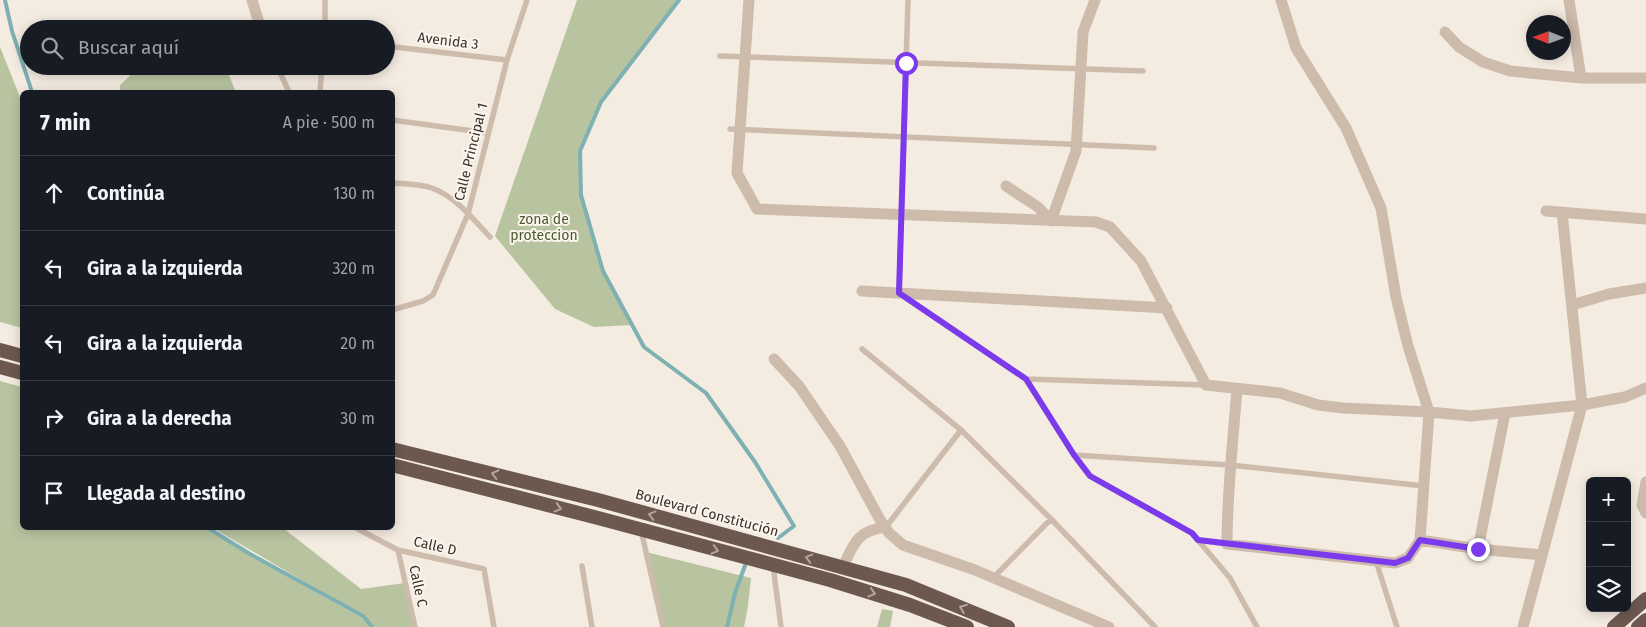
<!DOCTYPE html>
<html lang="es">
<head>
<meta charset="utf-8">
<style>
	:root { --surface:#171b24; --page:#20242c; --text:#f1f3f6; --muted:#9ea1a6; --line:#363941 }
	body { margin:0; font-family:"Fira Sans",sans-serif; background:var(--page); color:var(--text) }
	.controls { position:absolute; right:15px; bottom:15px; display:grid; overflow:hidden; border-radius:8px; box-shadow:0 2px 12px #0003 }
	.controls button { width:45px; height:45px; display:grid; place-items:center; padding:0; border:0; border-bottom:1px solid var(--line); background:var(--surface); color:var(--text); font:25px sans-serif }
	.compass { position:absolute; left:1526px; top:15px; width:45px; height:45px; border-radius:50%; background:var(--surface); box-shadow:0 2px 12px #0003; rotate:271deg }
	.stop { position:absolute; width:15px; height:15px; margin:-11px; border:4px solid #7c3aed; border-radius:50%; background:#fff }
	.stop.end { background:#7c3aed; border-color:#fff; box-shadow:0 1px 5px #0008 }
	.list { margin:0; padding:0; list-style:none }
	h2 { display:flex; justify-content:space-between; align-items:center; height:65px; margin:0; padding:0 20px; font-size:21px }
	h2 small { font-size:16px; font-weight:400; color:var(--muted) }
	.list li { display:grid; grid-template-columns:32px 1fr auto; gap:15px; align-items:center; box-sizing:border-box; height:75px; padding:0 20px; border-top:1px solid var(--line) }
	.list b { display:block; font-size:19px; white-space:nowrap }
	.list em { font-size:16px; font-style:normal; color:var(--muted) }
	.icon { flex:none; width:28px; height:28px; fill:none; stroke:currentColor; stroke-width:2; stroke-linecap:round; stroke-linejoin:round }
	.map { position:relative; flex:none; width:1646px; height:627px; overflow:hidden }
	.search { position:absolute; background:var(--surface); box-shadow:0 2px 12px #0003; left:20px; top:20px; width:375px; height:55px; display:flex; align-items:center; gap:12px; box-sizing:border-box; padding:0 18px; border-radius:28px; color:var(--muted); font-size:19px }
	.panel { position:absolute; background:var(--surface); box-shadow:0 2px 12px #0003; left:20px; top:90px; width:375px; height:440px; border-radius:8px }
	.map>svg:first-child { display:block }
	.green { fill:#b8c4a0 }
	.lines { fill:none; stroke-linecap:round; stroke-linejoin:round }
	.stream { stroke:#7fb0b2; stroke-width:4 }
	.service { stroke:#cdbbac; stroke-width:5.5 }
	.minor { stroke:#cdbbac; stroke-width:11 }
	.trunk { stroke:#6c584f; stroke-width:14 }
	.oneway { stroke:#b4a69e }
	.route { stroke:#7c3aed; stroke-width:6 }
	.labels { text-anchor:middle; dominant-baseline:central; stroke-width:4; stroke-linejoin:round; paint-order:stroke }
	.street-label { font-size:14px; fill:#3b302b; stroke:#fbf5ee }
	.park-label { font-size:14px; fill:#4a5a2e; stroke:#fbf5ee }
</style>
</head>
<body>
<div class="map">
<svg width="1646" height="627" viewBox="0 0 1646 627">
	<rect width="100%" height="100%" fill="#f4ebe1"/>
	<path class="green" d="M577,0H679L601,102L580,151L581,195L603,271L632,325L594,327L555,309L495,236Z
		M0,47L22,102V328L0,322Z
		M147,66H225L236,92H120V85L135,71Z
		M0,381L22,387V528H206L249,555L362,618L370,627H0Z
		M213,528H283L361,589L405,583L415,627H372L363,616Z
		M646,552L751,578L748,606L744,627H663Z
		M882,609L893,611L890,627H877Z"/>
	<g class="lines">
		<path class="stream" d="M5,0L12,31L32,92
			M679,0L601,102L580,151L581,195L603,271L644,347L706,393L755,462L794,526L778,538
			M208,528L250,554L363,616L372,627
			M727,627L735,593L747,560"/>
		<path class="service" d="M908,0L899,293L1026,379L1074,455L1090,476L1192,533L1230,578L1257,627
			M325,29V0
			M386,46L507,60
			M720,56L1143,71
			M277,66L289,92
			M320,92L322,66
			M392,120L488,133
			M730,129L1154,148
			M392,183C405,184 420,184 432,188C456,197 473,219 490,237
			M392,310L423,301L433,295L468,214L507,60L527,0
			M862,349L961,430L1051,519L1155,627
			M1026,379L1206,385
			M1074,455L1230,465L1424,486
			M886,527L961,430
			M356,528L398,550L484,569L494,627
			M641,530L663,627
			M1198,540L1227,544
			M398,550L415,627
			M1376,561L1397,627
			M773,565L781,627
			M582,566L592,627
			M993,578L1051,519"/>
		<path class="minor" d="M252,0L261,29
			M749,0L737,173L757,209L1096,222L1110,227L1141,261L1206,385L1280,393L1318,405L1343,408L1429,412L1471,416L1582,405L1625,397L1646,388
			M1569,0L1581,78
			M1445,32L1459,47L1483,62L1510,71L1581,78H1646
			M1006,186L1038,207L1051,221L1076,151L1083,32L1095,0
			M1546,211L1646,219
			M862,291L1167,308
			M1572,305L1609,294L1646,288
			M774,359L799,386L840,446L879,518L889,533L903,545L975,570L1109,627
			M1237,389C1233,441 1227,492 1227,544L1395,563L1408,558L1420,540L1429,412L1408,346L1396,297L1381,208L1346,128L1296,48L1281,0
			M1646,482L1642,505L1646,513
			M1420,540L1478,549L1542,555
			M1478,549L1505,413
			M843,567C853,544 858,530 886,527
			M1523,627L1582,405L1562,212"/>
		<path class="trunk" d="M0,350L22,356
			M0,367L22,373
			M392,449L598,500L906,585L1008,627
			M392,465L598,518L830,580L910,605L967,627
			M1614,627L1646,599
			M1638,627L1646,620"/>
	</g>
	<defs><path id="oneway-chevron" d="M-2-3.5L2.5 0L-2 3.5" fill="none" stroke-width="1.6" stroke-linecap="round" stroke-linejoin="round" transform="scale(1.25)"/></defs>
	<g class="oneway">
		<use href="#oneway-chevron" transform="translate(495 474) rotate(-166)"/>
		<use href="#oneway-chevron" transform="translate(558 508) rotate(15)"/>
		<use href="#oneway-chevron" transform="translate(652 515) rotate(-165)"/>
		<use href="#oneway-chevron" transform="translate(715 550) rotate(15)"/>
		<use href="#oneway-chevron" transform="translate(809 558) rotate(-165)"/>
		<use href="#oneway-chevron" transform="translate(872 593) rotate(17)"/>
		<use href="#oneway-chevron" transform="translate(963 608) rotate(-158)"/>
	</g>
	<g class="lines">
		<path class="route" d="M906,63L899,293L1026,379L1074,455L1090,476L1192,533L1198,540L1395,563L1408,558L1420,540L1478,549"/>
	</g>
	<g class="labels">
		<g class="street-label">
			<text transform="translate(448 41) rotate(7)">Avenida 3</text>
			<text transform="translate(471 152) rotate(-76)">Calle Principal 1</text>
			<text transform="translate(707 513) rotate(15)">Boulevard Constitución</text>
			<text transform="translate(435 546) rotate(13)">Calle D</text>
			<text transform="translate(418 586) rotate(78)">Calle C</text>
		</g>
		<g class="park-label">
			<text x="544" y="219">zona de<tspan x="544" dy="16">proteccion</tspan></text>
		</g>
	</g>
</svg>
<div class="controls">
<button>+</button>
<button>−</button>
<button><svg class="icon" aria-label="layers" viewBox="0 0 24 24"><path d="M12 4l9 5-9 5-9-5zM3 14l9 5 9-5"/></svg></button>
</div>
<svg class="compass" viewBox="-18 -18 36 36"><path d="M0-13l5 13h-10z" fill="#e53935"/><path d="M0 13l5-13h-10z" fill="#9ea1a6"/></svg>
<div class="stop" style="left:906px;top:63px"></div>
<div class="stop end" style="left:1478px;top:549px"></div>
<div class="search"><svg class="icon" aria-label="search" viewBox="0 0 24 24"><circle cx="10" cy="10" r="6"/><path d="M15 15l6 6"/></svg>Buscar aquí</div>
<section class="panel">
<h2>7 min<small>A pie · 500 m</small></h2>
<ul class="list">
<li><svg class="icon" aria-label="ahead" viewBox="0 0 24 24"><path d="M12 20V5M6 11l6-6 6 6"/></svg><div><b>Continúa</b></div><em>130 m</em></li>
<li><svg class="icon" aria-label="left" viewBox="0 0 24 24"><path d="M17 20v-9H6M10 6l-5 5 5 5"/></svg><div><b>Gira a la izquierda</b></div><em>320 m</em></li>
<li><svg class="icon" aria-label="left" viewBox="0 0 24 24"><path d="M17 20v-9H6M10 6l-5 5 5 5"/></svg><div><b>Gira a la izquierda</b></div><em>20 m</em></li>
<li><svg class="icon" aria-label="right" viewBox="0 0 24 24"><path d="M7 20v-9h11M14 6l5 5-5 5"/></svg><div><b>Gira a la derecha</b></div><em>30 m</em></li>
<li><svg class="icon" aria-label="arrive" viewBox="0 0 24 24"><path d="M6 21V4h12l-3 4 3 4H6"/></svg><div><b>Llegada al destino</b></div></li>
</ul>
</section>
</div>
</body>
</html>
